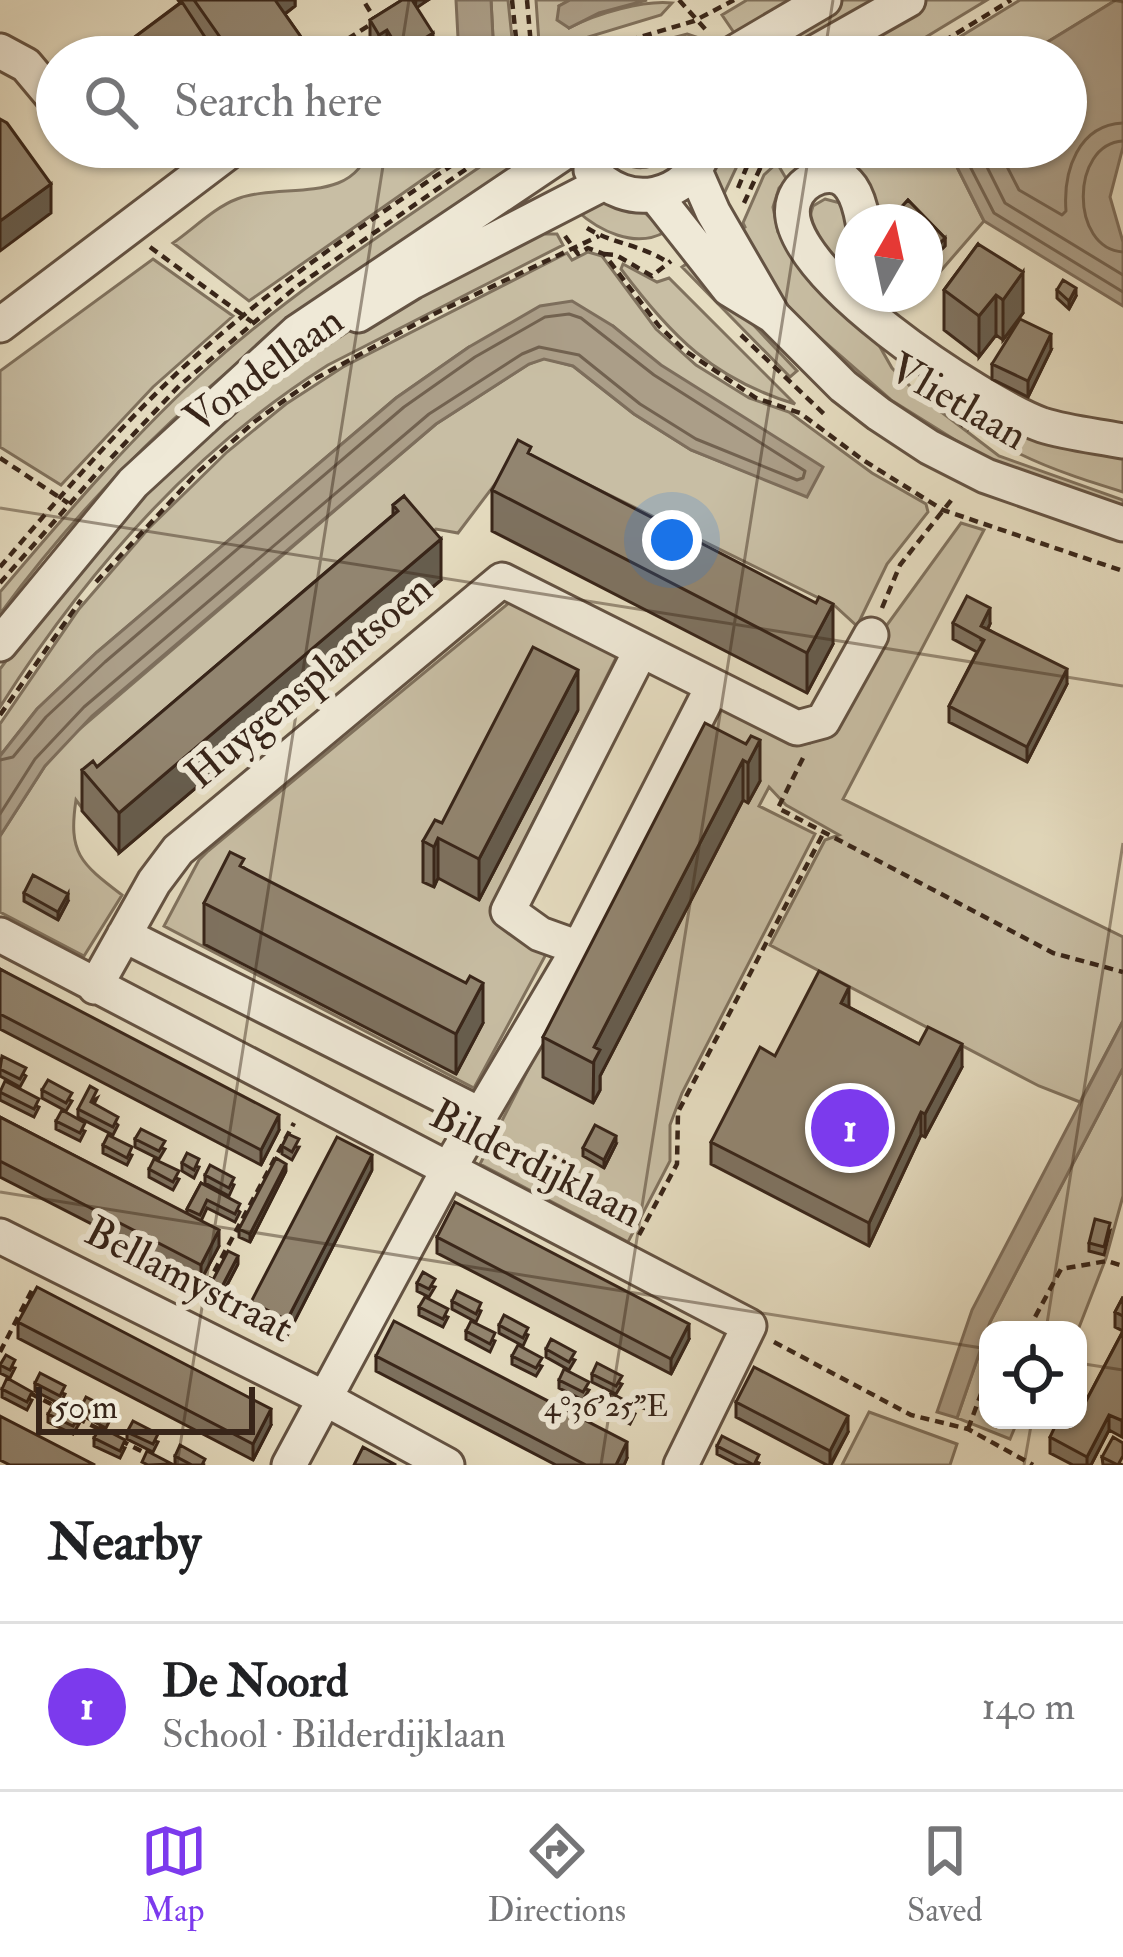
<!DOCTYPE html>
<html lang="en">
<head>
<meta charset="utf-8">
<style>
	:root { --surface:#fff; --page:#f2f2f2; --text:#202124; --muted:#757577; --line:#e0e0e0; --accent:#7c3aed }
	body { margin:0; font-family:"IM FELL Double Pica",serif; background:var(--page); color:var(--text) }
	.controls { position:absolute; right:36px; bottom:36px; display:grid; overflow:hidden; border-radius:24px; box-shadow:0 3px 9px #0004 }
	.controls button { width:108px; height:108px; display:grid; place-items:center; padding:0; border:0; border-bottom:3px solid var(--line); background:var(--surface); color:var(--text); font:60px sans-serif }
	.compass { position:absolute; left:835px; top:204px; width:108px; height:108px; border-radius:50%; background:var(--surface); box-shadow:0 3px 9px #0004; rotate:9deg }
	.scale { position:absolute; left:36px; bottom:30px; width:219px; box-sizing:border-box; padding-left:12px; border:6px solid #382519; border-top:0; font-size:33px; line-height:42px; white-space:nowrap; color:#382519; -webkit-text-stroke:9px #efe9d7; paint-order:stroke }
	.you { position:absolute; left:672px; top:540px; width:42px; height:42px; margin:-30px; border:9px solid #fff; border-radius:50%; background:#1a73e8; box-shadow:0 0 0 18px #1a73e833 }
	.badge { display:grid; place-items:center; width:78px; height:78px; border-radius:50%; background:var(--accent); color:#fff; font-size:39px; font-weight:700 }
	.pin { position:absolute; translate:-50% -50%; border:6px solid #fff; box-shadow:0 3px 12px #0006 }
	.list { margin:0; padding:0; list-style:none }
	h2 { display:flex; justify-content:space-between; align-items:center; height:156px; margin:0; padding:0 48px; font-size:51px }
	h2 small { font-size:39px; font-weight:400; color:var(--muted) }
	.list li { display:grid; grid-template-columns:78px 1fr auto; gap:36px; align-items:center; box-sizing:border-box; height:168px; padding:0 48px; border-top:3px solid var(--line) }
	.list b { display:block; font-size:45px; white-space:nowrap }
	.list p { margin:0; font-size:39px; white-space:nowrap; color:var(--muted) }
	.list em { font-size:39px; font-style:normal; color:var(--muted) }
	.icon { flex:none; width:66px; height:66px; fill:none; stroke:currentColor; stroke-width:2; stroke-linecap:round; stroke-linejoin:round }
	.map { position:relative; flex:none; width:1123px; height:1465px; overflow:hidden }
	.search { position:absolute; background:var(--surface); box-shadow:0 3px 9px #0004; left:36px; right:36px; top:36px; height:132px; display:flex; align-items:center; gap:30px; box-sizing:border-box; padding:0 42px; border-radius:66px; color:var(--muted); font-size:45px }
	.sheet { height:324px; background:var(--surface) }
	nav { display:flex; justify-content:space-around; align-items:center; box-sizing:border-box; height:168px; border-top:3px solid var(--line); background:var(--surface); font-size:33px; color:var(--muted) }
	nav a { display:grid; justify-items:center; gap:6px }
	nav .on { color:var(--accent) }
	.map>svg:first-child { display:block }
	.green { fill:#c8bea4; stroke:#80725e; stroke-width:3 }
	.water { fill:#ab9e88; stroke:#7d6e5c; stroke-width:3 }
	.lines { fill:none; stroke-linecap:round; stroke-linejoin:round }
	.shore { stroke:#726250; stroke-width:3 }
	.minor-casing { stroke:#645343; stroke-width:39 }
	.path { stroke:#382519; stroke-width:4.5; stroke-dasharray:9 6; stroke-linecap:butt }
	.minor { stroke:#efe9d7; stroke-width:33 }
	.wall { fill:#7e7260; stroke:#382519; stroke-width:3 }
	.shaded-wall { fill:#665d4e; stroke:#382519; stroke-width:3 }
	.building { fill:#928570; stroke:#382519; stroke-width:3 }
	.ticks { fill:none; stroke:#382519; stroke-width:3; stroke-opacity:0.45 }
	.labels { text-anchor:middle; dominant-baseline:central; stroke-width:12; stroke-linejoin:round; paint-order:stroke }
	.street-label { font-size:42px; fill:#382519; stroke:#efe9d7 }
	.ticks-label { font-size:30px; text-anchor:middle; fill:#382519; stroke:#efe9d7; stroke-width:12; stroke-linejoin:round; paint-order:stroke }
</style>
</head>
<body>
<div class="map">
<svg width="1123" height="1465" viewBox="0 0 1123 1465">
	<rect width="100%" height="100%" fill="#e6ddc1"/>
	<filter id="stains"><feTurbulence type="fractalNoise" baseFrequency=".00167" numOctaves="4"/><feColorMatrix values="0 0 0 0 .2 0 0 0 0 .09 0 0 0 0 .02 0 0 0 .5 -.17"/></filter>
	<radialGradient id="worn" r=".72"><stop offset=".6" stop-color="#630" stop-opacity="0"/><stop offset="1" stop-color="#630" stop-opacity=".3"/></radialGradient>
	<path class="green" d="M491,0H508L514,57H494Z
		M536,0H570L559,6L569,28C597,13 644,0 672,3L661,15L588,37L563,57H540Z
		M747,0H795L737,37L722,15Z
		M834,0H885L779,57H758Z
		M921,0H987L893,57H819Z
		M1020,0H1116L1023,57H927Z
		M687,34L699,38L710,55L601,57Z
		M369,147H469L249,301L173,243C192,230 215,207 237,199C281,182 355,206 369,147Z
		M608,147H675C658,174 625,175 608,147Z
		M718,147H746L722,198L712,177Z
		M789,147H947L984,221L925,289V222H873L857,170L825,157L788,153Z
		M503,151L512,177C446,220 377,261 312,307C194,390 85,498 0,614V592C67,513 135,433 213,363C302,284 405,219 503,151Z
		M777,163L787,180L779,188L773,207L778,232L876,340L892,368L919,395L999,456L1123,500V507L984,458L891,400L803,323L781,298L737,233L745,227L743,223L764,175Z
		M825,199L844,204L853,224V289L831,266L809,219L813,206Z
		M598,201L644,212L665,232C635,249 599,231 576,210Z
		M542,226L546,234H557L563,245L328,365C193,450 85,573 0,707V669L26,634L155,482L249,395L379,312Z
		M588,252L602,256L656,329L696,365L749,398L789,412L872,473L926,504L928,512L887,564L857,626L835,606L520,451L458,533L436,529L85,812L76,800C68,853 80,863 122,895L84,956L0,912V836L45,766L69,738L436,424L529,364L544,358L573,366L634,414L691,450L807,496L613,326L469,347L396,398L97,652L37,709L0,756V724L79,609L149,528L227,452L286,404L343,367L567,253L572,260Z
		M153,259L233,316L153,387L61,485L0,447V371Z
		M692,260L797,371L790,377L682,267Z
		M623,264L657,282L669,278L795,404C713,379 671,336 621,269Z
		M936,388L994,417L1123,447V492C1055,471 980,447 936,388Z
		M961,523L984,530L843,799L1123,937V1021L1080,1102L1039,1086L770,945L825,840L839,835L786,805L769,787L759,806L815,834L682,1093L670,1125V1161L628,1242L480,1164L713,706C748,714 774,739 810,743L837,718L876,640Z
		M510,602L619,652L492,905V915L551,945L474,1088L164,926L199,860L208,851Z
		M1123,1068V1196L1106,1258L1078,1330H988V1420H1018L1010,1439L957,1418L990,1322Z
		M869,1412L957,1444L950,1465H842Z"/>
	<path class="water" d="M456,0H491L494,57H459Z
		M570,0H647L599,13L569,28L557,20L559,6Z
		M1116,0H1123V147L1110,197L1123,242V306L984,221L947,147H1066V57H1023Z
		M572,301L613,326L661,365L823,467L807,497L691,450L634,414L573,366L544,359L529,364L436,424L92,716L45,766L0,836V756L37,709L97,652L396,398L469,347L540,306Z
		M1123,1021V1068L990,1322L957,1418L937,1412L972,1310Z"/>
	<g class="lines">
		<path class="shore" d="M1123,141C1070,144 1070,249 1123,252
			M960,147L994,213L1123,292
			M977,147L1005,203L1123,275
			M997,147L1019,190L1062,215L1066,211C1063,171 1078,125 1123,123
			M0,760L13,757L46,717L105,662L404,407L475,357L545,317L569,314L581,318L654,375L805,471L803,478L797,480L696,439L640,404L579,355L539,347L522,354L429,414L84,707L35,759L0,814"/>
		<g class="minor-casing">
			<path id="minor" d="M0,51L26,65L57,102
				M727,57L824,0
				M807,57L908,0
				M591,170C627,212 688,200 706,147
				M695,171L713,212L772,314
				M655,195L729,289L773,316L843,386L879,414L929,447L986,476L1123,524
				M863,222C859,199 850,168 819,177C807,181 798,189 794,201C772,268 986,405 1042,425C1067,433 1097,436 1123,441
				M358,315L412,282L604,183
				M0,325L235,147
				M0,644L133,483L297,332L572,147
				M641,650L508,911L540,934L579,948L713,686
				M0,935L749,1326L681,1465
				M124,935L481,1115
				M95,987L154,882L178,850L502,580L797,728L823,721L871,635
				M0,1236L324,1398L447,1465
				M289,1465L448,1170L579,948"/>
		</g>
		<path class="path" d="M512,0L518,57
			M527,0L532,57
			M679,0L707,31
			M335,47L376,21L363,0
			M587,57L603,48L694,21L734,0
			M918,57L1011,0
			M776,147L786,162
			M738,188L755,147
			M744,203L770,147
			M587,228C611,243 640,245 664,260
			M565,236L578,254L588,248L604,254L659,326L684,350L756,398L800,413L863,460L943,510L1123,571
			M150,247L252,322
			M604,254L616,255L652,276L671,261
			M741,335L824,414
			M945,411L969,430
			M0,458L68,503
			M111,458L179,386L296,287L498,147
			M0,567C71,484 142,399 227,329C306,262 393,205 479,147
			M96,582L196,474L254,422L313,380L434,314L599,236
			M0,583L103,466
			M882,608L900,565L953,498
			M0,715L81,600
			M803,758L778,808L1053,953L1123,972
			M639,1235L677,1164L678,1112L824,832
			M200,1298L294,1123
			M1028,1330L1061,1269L1107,1261L1123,1266
			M774,1342L911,1415L968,1429L1033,1465
			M0,1352L34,1286
			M30,1393L57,1407
			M77,1418L105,1432
			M968,1429L988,1375
			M120,1440L147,1454"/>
		<use href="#minor" class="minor"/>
	</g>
	<path class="wall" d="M178,0H295V6L285,14L315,57H124V45L180,3Z
		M402,0H428L416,7L433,49L420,57H394L387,46L379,51L370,36V20Z
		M125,147H152L135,160Z
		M908,200L945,238V246L933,258L925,250V222L896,221V213Z
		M978,244L1023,313L1003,340L996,335L979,357L944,330V290Z
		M1057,290L1076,296L1069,309L1057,298Z
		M1051,350L1028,397L992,379V364Z
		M531,455L833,644L807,693L492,531V490Z
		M404,496L441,580L119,853L82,811V770L97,767L393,515V505Z
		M953,623L990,624L988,629L1067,684L1027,762L949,722V706L977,652L953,639Z
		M578,710L479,900L438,878L434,887L423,882V841L442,823Z
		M746,744L760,781L748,803L743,800L600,1076V1090L593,1103L543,1077V1037Z
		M244,868L483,1023L456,1074L204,944V903Z
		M24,893L68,901L58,920L24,901Z
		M0,969L279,1130L261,1165L0,1029Z
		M849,1007L962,1067L925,1137L921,1135L869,1246L711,1164V1142L775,1056Z
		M0,1059L26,1076L20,1087L0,1076Z
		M42,1090L72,1101L66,1111L42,1098Z
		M0,1092L39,1107L34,1117L0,1100Z
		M97,1098L94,1104L118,1125L113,1135L78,1117V1109Z
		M0,1117L187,1214V1209L201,1183L240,1212L235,1222L207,1208L201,1221L219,1246L201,1280L0,1177Z
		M56,1121L85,1131L80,1141L56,1129Z
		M135,1139L165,1149L159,1159L135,1147Z
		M616,1144L604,1168L583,1156V1148Z
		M103,1145L132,1155L127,1165L103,1153Z
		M282,1146L299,1147L292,1160L282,1154Z
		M182,1163L199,1167L194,1178L182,1171Z
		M149,1169L179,1179L173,1190L149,1177Z
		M372,1170L287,1336L251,1317V1302Z
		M286,1171L250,1242L239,1237V1229Z
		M205,1175L234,1185L229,1196L205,1183Z
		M1110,1231L1104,1255L1089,1251V1243Z
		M437,1237L689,1339L671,1374L437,1253Z
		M238,1264L215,1308L205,1302V1295Z
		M417,1283L435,1287L429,1297L417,1291Z
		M1123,1297V1331L1115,1327V1312Z
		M452,1301L481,1311L476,1322L452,1309Z
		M419,1307L448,1317L443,1327L419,1315Z
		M18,1322L271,1425L253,1460L18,1338Z
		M499,1325L528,1335L523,1346L499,1333Z
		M466,1331L495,1341L490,1352L466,1339Z
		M1123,1331L1122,1437L1109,1430L1091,1465H1073L1050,1453V1437L1086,1401Z
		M546,1349L575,1360L569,1370L546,1357Z
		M376,1356L627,1458L624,1465H556L376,1371Z
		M512,1356L542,1366L536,1376L512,1364Z
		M0,1365L15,1368L10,1378L0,1373Z
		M592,1374L622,1384L616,1394L592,1382Z
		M559,1380L589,1390L583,1400L559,1388Z
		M35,1383L65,1394L60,1404L35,1391Z
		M2,1389L32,1400L27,1410L2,1397Z
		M643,1400L661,1405L656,1414L643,1408Z
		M736,1402L848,1432L831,1465H827L736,1417Z
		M605,1404L635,1414L630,1424L605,1412Z
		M81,1407L111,1418L106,1428L81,1415Z
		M48,1414L79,1424L73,1434L48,1422Z
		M127,1432L158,1442L153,1452L127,1439Z
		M94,1438L125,1448L120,1458L94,1446Z
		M717,1446L759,1463L758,1465H738L717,1454Z
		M175,1456L205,1465H177L175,1464Z
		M1102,1457L1123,1465H1103Z"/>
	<path class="shaded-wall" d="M274,0H295V6L274,22Z
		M416,0H428L415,9Z
		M387,30V46L379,51V35Z
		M433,33V49L420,57H401V53Z
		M135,147H152L135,160Z
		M51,184V213L0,251V221Z
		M945,238V246L933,258V250Z
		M1023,272V313L1003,340V300Z
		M1076,288V296L1069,309V301Z
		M996,295V335L979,357V316Z
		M1051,334V350L1028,397V381Z
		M441,539V580L119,853V813Z
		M833,604V644L807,693V653Z
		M990,608V624L981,641V626Z
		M1067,669V684L1027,762V747Z
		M578,670V710L479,900V859Z
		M760,740V781L748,803V763Z
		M743,760V800L600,1076V1090L593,1103L594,1047Z
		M438,838V878L434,887V847Z
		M68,894V901L58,920V912Z
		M483,983V1023L456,1074V1034Z
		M849,987V1010L841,1003Z
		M962,1044V1067L925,1137V1114Z
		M921,1112V1135L869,1246V1223Z
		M279,1115V1130L261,1165V1150Z
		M616,1136V1144L604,1168V1160Z
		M372,1155V1170L287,1336V1320Z
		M286,1164V1171L250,1242V1234Z
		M219,1230V1246L201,1280V1265Z
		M238,1256V1264L215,1308V1300Z
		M689,1324V1339L671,1374V1359Z
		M271,1409V1425L253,1460V1444Z
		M1109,1415V1430L1091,1465H1087V1457Z
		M848,1416V1432L830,1465V1451Z
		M627,1442V1458L624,1465H616Z"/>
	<path class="building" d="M194,0H275L315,57H234Z
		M402,0H412L433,33L401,53L387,30L379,35L370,20Z
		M182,2L218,57H133L124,45Z
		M0,119L7,123L51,184L0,221Z
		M908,200L945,238L933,250L925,242V222H905L896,213Z
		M978,244L1023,272L1003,300L996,295L979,316L944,290Z
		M1063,280L1076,288L1069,301L1057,290Z
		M1020,319L1051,334L1028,381L992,364Z
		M518,440L531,447L528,453L816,603L819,597L833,604L807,653L492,490Z
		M404,496L441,539L119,813L82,770L93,761L97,767L398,511L393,505Z
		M967,596L990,608L981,626L1067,669L1027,747L949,706L984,640L953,623Z
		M533,647L578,670L479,859L438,838L434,847L423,841L435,820L442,823Z
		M705,723L746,744L751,736L760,740L748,763L743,760L594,1047L600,1050L593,1063L543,1037Z
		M230,852L244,859L240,866L466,983L470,976L483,983L456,1034L204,903Z
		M33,875L68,894L58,912L24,893Z
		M0,969L279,1115L261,1150L0,1014Z
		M819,971L849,987L841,1003L919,1044L928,1027L962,1044L925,1114L921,1112L869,1223L711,1142L760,1047L775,1056Z
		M2,1056L26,1068L20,1079L0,1069Z
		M48,1080L72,1093L66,1103L42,1090Z
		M5,1081L39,1099L34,1109L0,1092Z
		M90,1086L97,1090L91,1102L118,1117L113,1127L78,1109Z
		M62,1110L85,1123L80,1133L56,1121Z
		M0,1117L219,1230L201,1265L0,1161Z
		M595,1125L616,1136L604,1160L583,1148Z
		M141,1129L165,1141L159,1151L135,1139Z
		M288,1134L299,1139L292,1152L282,1146Z
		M108,1135L132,1147L127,1158L103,1145Z
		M337,1137L372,1155L287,1320L251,1302Z
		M187,1153L199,1159L194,1170L182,1163Z
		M276,1158L286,1164L250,1234L239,1229Z
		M154,1159L179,1171L173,1182L149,1169Z
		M210,1165L234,1178L229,1188L205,1175Z
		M201,1183L240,1204L235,1214L207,1200L200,1215L187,1209Z
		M455,1202L689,1324L671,1359L437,1237Z
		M1095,1219L1110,1223L1104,1247L1089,1243Z
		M228,1251L238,1256L215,1300L205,1295Z
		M423,1272L435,1279L429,1289L417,1283Z
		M37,1287L271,1409L253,1444L18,1322Z
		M457,1291L481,1303L476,1314L452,1301Z
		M425,1297L448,1309L443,1319L419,1307Z
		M1123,1297V1316L1115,1312Z
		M504,1315L528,1328L523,1338L499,1325Z
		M394,1321L627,1442L616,1465H586L376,1356Z
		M471,1321L495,1333L490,1344L466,1331Z
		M1123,1331V1421L1109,1415L1087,1457L1050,1437L1058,1420H1078V1396L1086,1401Z
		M551,1339L575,1352L569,1362L546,1349Z
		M518,1345L542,1358L536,1368L512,1356Z
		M6,1355L15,1360L10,1370L0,1365Z
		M597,1363L622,1376L616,1386L592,1374Z
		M754,1367L848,1416L830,1451L736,1402Z
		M564,1369L589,1382L583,1392L559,1380Z
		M40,1373L65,1386L60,1396L35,1383Z
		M7,1378L32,1392L27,1402L2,1389Z
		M648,1390L661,1397L656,1406L643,1400Z
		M611,1393L635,1406L630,1417L605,1404Z
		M86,1397L111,1410L106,1420L81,1407Z
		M54,1403L79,1416L73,1426L48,1414Z
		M0,1416L95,1465H10L0,1460Z
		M133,1421L158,1434L153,1444L127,1432Z
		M100,1427L125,1440L120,1451L94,1438Z
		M722,1436L759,1455L754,1465L717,1446Z
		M1113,1437L1123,1443V1456L1118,1465L1102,1457Z
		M180,1445L205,1459L202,1465H192L175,1456Z
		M363,1447L396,1465H354Z
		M147,1451L172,1464L148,1465L142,1462Z"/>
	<path class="ticks" d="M1112,0L1123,2M400,57L409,0M824,57L833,0M0,508L1123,686M0,1192L988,1349M1046,1330L1123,843M1078,1363L1123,1370M177,1465L386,147M601,1465L810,147M1024,1465L1032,1420"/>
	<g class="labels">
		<g class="street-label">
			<text transform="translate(264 370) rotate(-36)">Vondellaan</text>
			<text transform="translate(958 402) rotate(30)">Vlietlaan</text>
			<text transform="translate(309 682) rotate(-40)">Huygensplantsoen</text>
			<text transform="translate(536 1164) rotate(27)">Bilderdijklaan</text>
			<text transform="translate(189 1280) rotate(27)">Bellamystraat</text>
		</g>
	</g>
	<g class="ticks-label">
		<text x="606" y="1416">4°36'25"E</text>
	</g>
	<rect width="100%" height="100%" filter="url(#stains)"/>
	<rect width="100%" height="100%" fill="url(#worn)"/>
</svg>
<div class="controls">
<button><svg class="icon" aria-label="locate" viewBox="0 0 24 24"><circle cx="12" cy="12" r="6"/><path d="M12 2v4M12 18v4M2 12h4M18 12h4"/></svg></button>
</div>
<svg class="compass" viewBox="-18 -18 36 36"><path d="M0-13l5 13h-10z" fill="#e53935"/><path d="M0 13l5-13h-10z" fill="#757577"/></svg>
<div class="scale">50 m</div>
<div class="you"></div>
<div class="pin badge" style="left:850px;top:1128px">1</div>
<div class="search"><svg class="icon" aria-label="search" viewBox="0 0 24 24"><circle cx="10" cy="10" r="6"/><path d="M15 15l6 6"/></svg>Search here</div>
</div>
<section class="sheet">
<h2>Nearby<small></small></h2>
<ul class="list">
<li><span class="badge">1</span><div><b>De Noord</b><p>School · Bilderdijklaan</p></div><em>140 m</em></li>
</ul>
</section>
<nav>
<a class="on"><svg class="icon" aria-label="map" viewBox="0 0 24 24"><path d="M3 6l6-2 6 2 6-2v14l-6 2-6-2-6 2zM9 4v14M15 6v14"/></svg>Map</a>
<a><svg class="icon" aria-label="directions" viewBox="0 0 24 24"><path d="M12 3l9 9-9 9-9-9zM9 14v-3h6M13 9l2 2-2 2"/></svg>Directions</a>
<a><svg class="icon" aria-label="saved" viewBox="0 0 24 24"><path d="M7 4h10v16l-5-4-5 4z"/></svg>Saved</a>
</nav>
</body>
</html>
